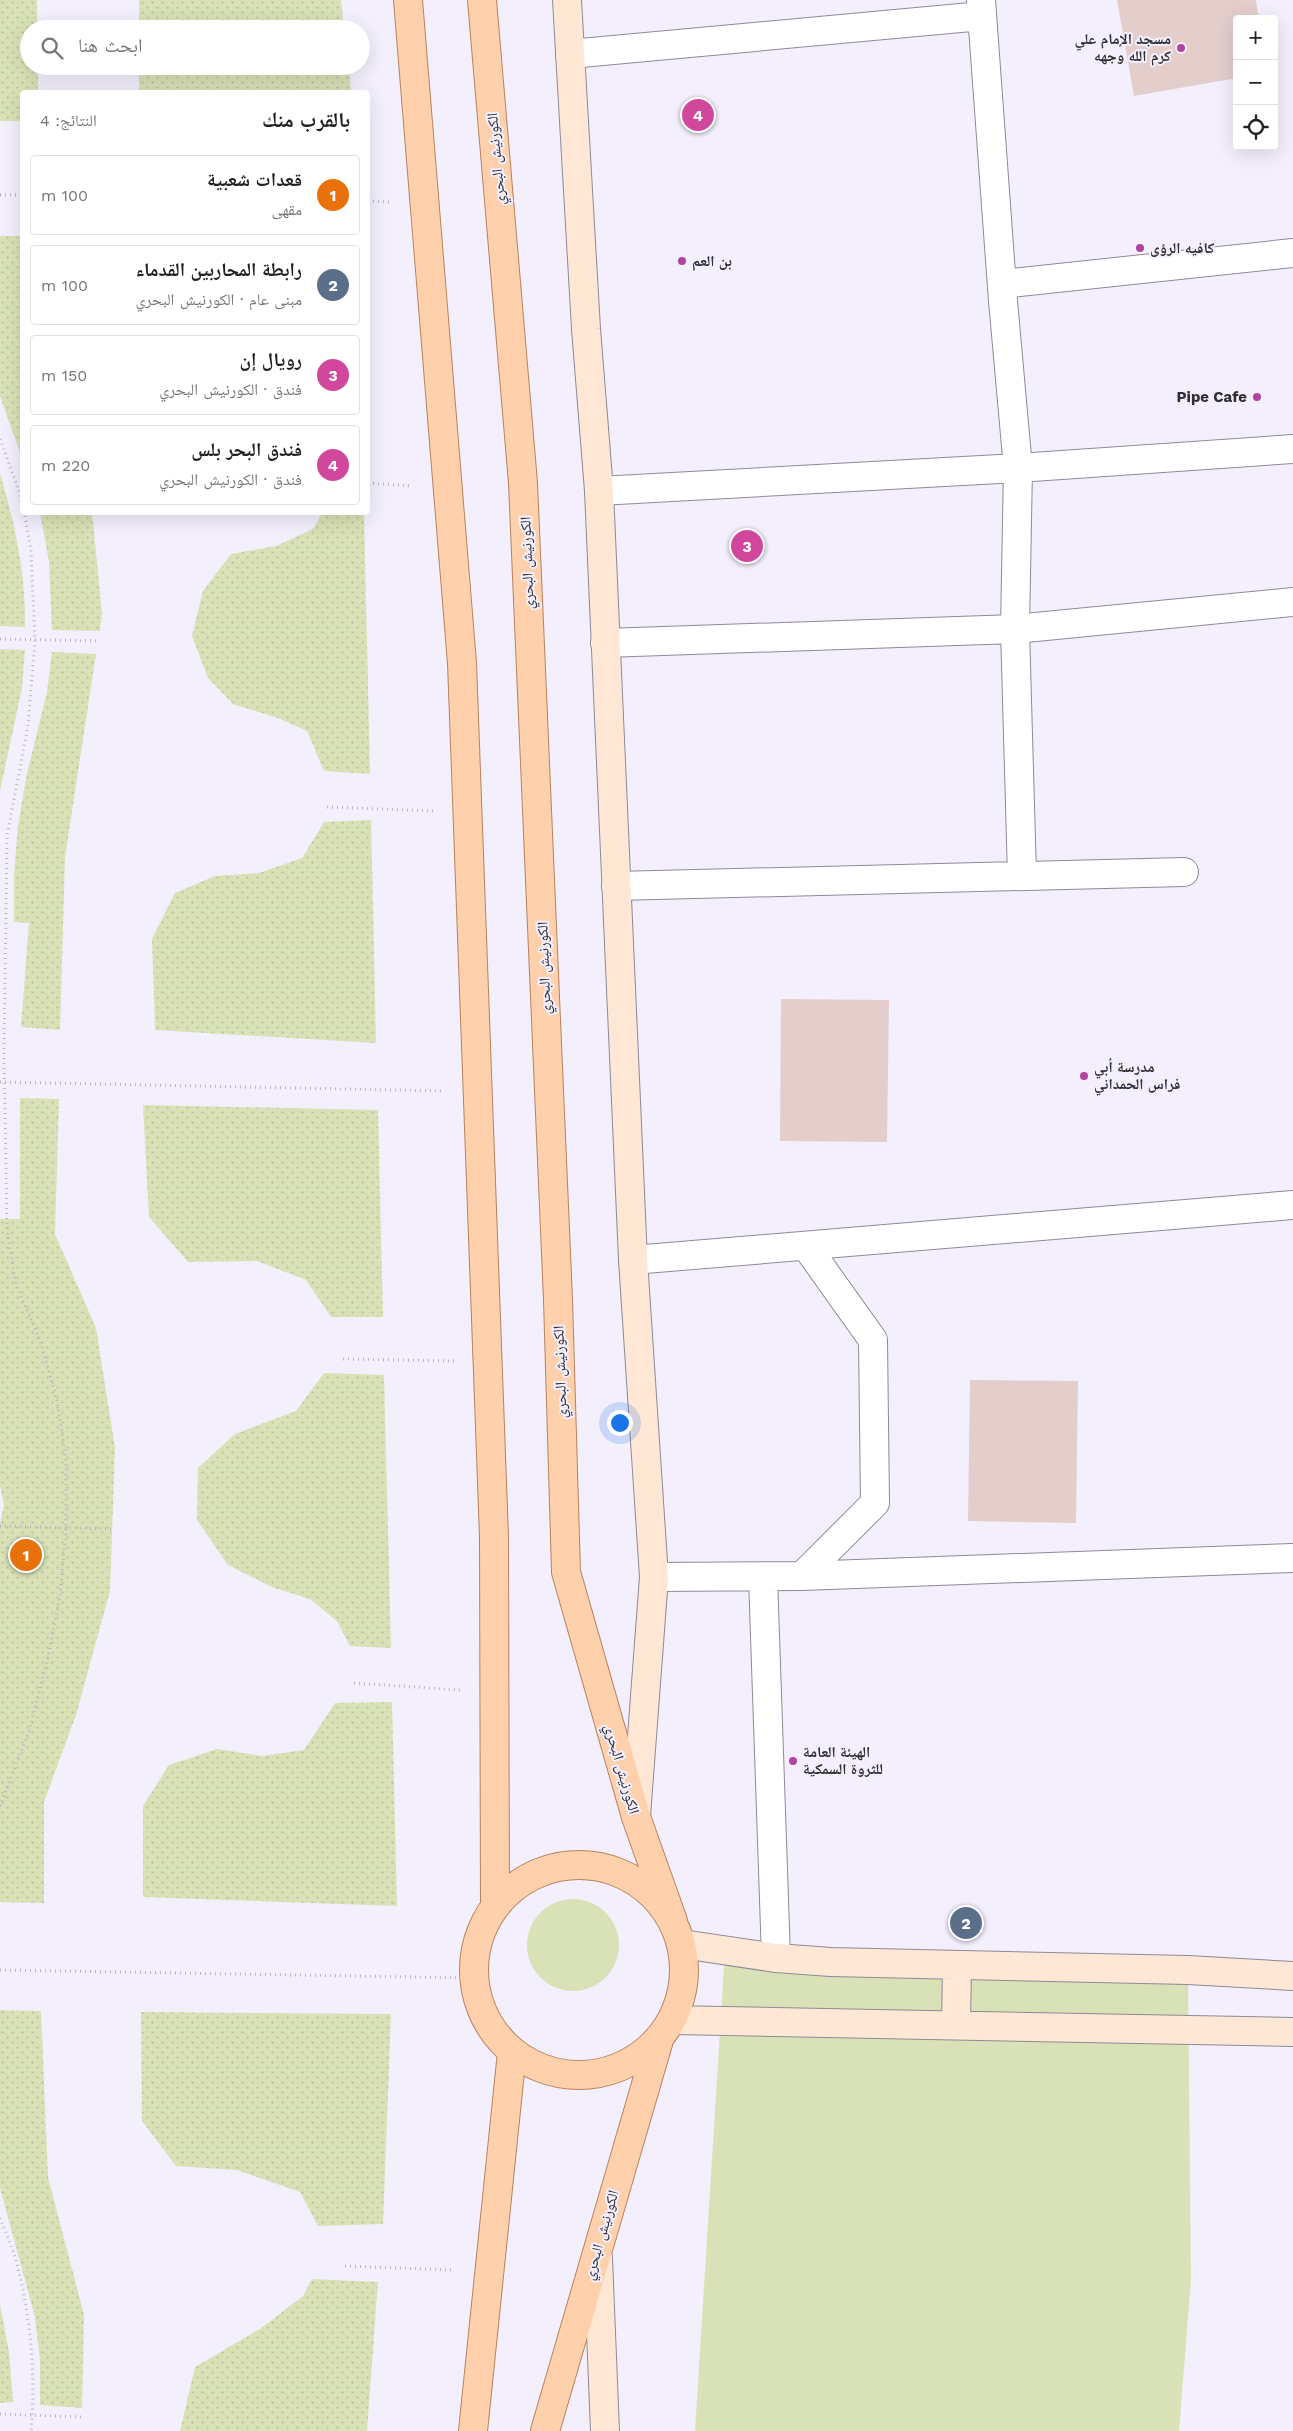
<!DOCTYPE html>
<html lang="ar">
<head>
<meta charset="utf-8">
<style>
	:root { --surface:#fff; --page:#f2f2f2; --text:#202124; --muted:#757577; --line:#e0e0e0; --accent:#1a73e8 }
	body { margin:0; font-family:"Work Sans","Noto Naskh Arabic",sans-serif; background:var(--page); color:var(--text); direction:rtl }
	.controls { position:absolute; right:15px; top:15px; display:grid; overflow:hidden; border-radius:5px; box-shadow:0 5px 20px #0002 }
	.controls button { width:45px; height:45px; display:grid; place-items:center; padding:0; border:0; border-bottom:1px solid var(--line); background:var(--surface); color:var(--text); font:25px sans-serif }
	.you { position:absolute; left:619px; top:1422px; width:18px; height:18px; margin:-12px; border:4px solid #fff; border-radius:50%; background:#1a73e8; box-shadow:0 0 0 8px #1a73e833 }
	.badge { display:grid; place-items:center; width:32px; height:32px; border-radius:50%; background:var(--accent); color:#fff; font-size:16px; font-weight:700 }
	.pin { position:absolute; translate:-50% -50%; border:2px solid #fff; box-shadow:0 1px 5px #0006 }
	.list { margin:0; padding:0; list-style:none }
	h2 { display:flex; justify-content:space-between; align-items:center; height:65px; margin:0; padding:0 20px; font-size:21px }
	h2 small { font-size:16px; font-weight:400; color:var(--muted) }
	.list li { display:grid; grid-template-columns:32px 1fr auto; gap:15px; align-items:center; box-sizing:border-box; height:80px; margin:0 10px 10px; padding:0 10px; border:1px solid var(--line); border-radius:5px }
	.list b { display:block; font-size:19px; white-space:nowrap }
	.list p { margin:0; font-size:16px; white-space:nowrap; color:var(--muted) }
	.list em { font-size:16px; font-style:normal; color:var(--muted) }
	.icon { flex:none; width:28px; height:28px; fill:none; stroke:currentColor; stroke-width:2; stroke-linecap:round; stroke-linejoin:round }
	.map { position:relative; flex:none; width:1293px; height:2431px; overflow:hidden; direction:ltr }
	.search { position:absolute; background:var(--surface); box-shadow:0 5px 20px #0002; left:20px; top:20px; width:350px; height:55px; display:flex; align-items:center; gap:12px; box-sizing:border-box; padding:0 18px; border-radius:28px; color:var(--muted); font-size:19px }
	.panel { position:absolute; background:var(--surface); box-shadow:0 5px 20px #0002; left:20px; top:90px; width:350px; height:425px; border-radius:5px; direction:rtl }
	.map>svg:first-child { display:block }
	.grass { fill:#d9e2b6 }
	.garden { fill:url(#garden-dots) }
	.building { fill:#e3cecc }
	.lines { fill:none; stroke-linecap:round; stroke-linejoin:round }
	.street-casing { stroke:#8f8998; stroke-width:30 }
	.secondary-casing { stroke:#8f8998; stroke-width:30 }
	.primary-casing { stroke:#b6835e; stroke-width:30 }
	.path { stroke:#b9b5c1; stroke-width:3; stroke-dasharray:1 4; stroke-linecap:butt }
	.street { stroke:#fff; stroke-width:28 }
	.secondary { stroke:#ffe7d5; stroke-width:28 }
	.primary { stroke:#fed0ac; stroke-width:28 }
	.poi-dot { fill:#b143a1; stroke:#f4effd; stroke-width:2 }
	.labels { text-anchor:middle; dominant-baseline:central; stroke-width:4; stroke-linejoin:round; paint-order:stroke }
	.poi-label { font-size:15px; font-weight:bold; fill:#312f35; stroke:#f4effd; text-anchor:start }
	.street-label { font-size:15px; fill:#312f35; stroke:#f4effd }
</style>
</head>
<body>
<div class="map">
<svg width="1293" height="2431" viewBox="0 0 1293 2431">
	<defs>
		<pattern id="garden-dots" width="8" height="8" patternUnits="userSpaceOnUse" patternTransform="scale(1.25)"><rect width="8" height="8" fill="#d9e2b6"/><path d="M2 2h.1M6 6h.1" fill="none" stroke="#bbc29d" stroke-width="1.8" stroke-linecap="round"/></pattern>
	</defs>
	<rect width="100%" height="100%" fill="#f4effd"/>
	<path class="grass" d="M527 1945a46 46 0 1 1 92 0a46 46 0 1 1-92 0Z
		M725,1951L1188,1970L1191,2280L1179,2431H695Z"/>
	<path class="garden" d="M0,0H37V29H29V66H38V92H22V121H0Z
		M139,0H341L344,29H139Z
		M139,66H349L351,92H139Z
		M0,236H22V458L0,396Z
		M0,473C15,524 26,574 25,627L0,626Z
		M40,513H92L102,613L100,631L52,630L49,562Z
		M322,513H364L370,774L324,771L307,731L278,718L233,704L208,678L192,636L203,591L231,554L276,546L313,529Z
		M0,649L25,650L22,688L0,791Z
		M52,652L96,654L65,857L60,1030L21,1027L29,923L14,922V874L18,826L26,778L47,692Z
		M371,820L376,1043L155,1030L152,939L175,893L215,876L259,873L302,858L324,822Z
		M20,1098L59,1099L55,1234L96,1328L115,1448L110,1591L76,1715L44,1802V1903L0,1902V1524L4,1505L0,1486V1219H20Z
		M143,1105L378,1110L383,1317H331L306,1280L257,1261L188,1262L149,1217Z
		M324,1373L384,1375L391,1648L350,1646L337,1621L310,1599L274,1588L228,1565L197,1520L198,1468L235,1434L296,1411Z
		M392,1702L397,1906L143,1897V1806L169,1765L217,1749L262,1756L304,1750L335,1703Z
		M0,2010L41,2011L48,2177L84,2315L82,2408L40,2405V2360L35,2317L0,2188Z
		M141,2012L391,2014L383,2224L318,2226L300,2192L237,2170L176,2166L142,2121Z
		M312,2279L378,2282L367,2431H180L195,2367L260,2329L303,2296Z
		M0,2304L9,2352L13,2402L0,2403Z"/>
	<path class="building" d="M1117,0H1256L1259,19H1237V78L1134,96Z
		M781,999L889,1000L887,1142L780,1141Z
		M970,1380L1078,1381L1076,1523L968,1521Z"/>
	<g class="lines">
		<g class="street-casing">
			<path id="street" d="M981,0L1003,301L1018,468L1015,629L1022,876
				M570,54L982,16
				M1002,284L1293,253
				M599,491L1018,468L1293,449
				M605,643L1015,629L1293,602
				M616,886L1184,872
				M633,1260L1293,1205
				M802,1576L875,1503L873,1340L806,1246
				M654,1577L802,1576L1293,1558
				M763,1577L776,1958"/>
		</g>
		<g class="secondary-casing">
			<path id="secondary" d="M567,0L586,329L599,491L633,1260L654,1577L636,1816
				M682,1944L776,1958L831,1962L1188,1970L1293,1976
				M673,2020L1293,2032
				M956,2025L957,1965
				M598,2258L605,2431"/>
		</g>
		<g class="primary-casing">
			<path id="primary" d="M408,0L462,663L494,1537L495,1906
				M482,0L523,483L558,1300L566,1572L636,1817L673,1921
				M474 1970a105 105 0 1 1 210 0a105 105 0 1 1-210 0Z
				M473,2431L512,2052
				M545,2431L659,2040"/>
		</g>
		<path class="path" d="M0,195H22
			M368,201L389,202
			M0,439L19,491L22,506
			M368,483L412,486
			M0,639L98,641
			M327,807L434,811
			M0,1082L444,1091
			M343,1359L454,1361
			M0,1526L113,1529
			M354,1683L460,1690
			M0,1806L29,1731L46,1666L60,1596L66,1528V1461L57,1400L40,1340L16,1285L7,1229L4,1053L7,836L28,726L35,641L31,550L24,512
			M0,1970L474,1978
			M0,2218C6,2233 13,2249 17,2264C31,2319 36,2375 31,2431
			M345,2266L454,2270
			M0,2414L82,2417"/>
		<use href="#street" class="street"/>
		<use href="#secondary" class="secondary"/>
		<use href="#primary" class="primary"/>
	</g>
	<g class="poi-dot">
		<circle cx="1181" cy="48" r="5"/>
		<circle cx="1140" cy="248" r="5"/>
		<circle cx="682" cy="261" r="5"/>
		<circle cx="1257" cy="397" r="5"/>
		<circle cx="1084" cy="1076" r="5"/>
		<circle cx="793" cy="1761" r="5"/>
	</g>
	<g class="labels">
		<g class="poi-label">
			<text x="1171" y="39" text-anchor="end">مسجد الإمام علي<tspan x="1171" dy="17">كرم الله وجهه</tspan></text>
			<text x="1150" y="248">كافيه الرؤى</text>
			<text x="692" y="261">بن العم</text>
			<text x="1247" y="397" text-anchor="end">Pipe Cafe</text>
			<text x="1094" y="1067">مدرسة أبي<tspan x="1094" dy="17">فراس الحمداني</tspan></text>
			<text x="803" y="1752">الهيئة العامة<tspan x="803" dy="17">للثروة السمكية</tspan></text>
		</g>
		<g class="street-label">
			<text transform="translate(496 159) rotate(-95)">الكورنيش البحري</text>
			<text transform="translate(527 563) rotate(-92)">الكورنيش البحري</text>
			<text transform="translate(544 968) rotate(-92)">الكورنيش البحري</text>
			<text transform="translate(560 1372) rotate(-92)">الكورنيش البحري</text>
			<text transform="translate(622 1769) rotate(74)">الكورنيش البحري</text>
			<text transform="translate(601 2235) rotate(-74)">الكورنيش البحري</text>
		</g>
	</g>
</svg>
<div class="controls">
<button>+</button>
<button>−</button>
<button><svg class="icon" aria-label="locate" viewBox="0 0 24 24"><circle cx="12" cy="12" r="6"/><path d="M12 2v4M12 18v4M2 12h4M18 12h4"/></svg></button>
</div>
<div class="you"></div>
<div class="pin badge" style="left:26px;top:1555px;background:#e8710a">1</div>
<div class="pin badge" style="left:966px;top:1923px;background:#5c6f8a">2</div>
<div class="pin badge" style="left:747px;top:546px;background:#d1479c">3</div>
<div class="pin badge" style="left:698px;top:115px;background:#d1479c">4</div>
<div class="search"><svg class="icon" aria-label="search" viewBox="0 0 24 24"><circle cx="10" cy="10" r="6"/><path d="M15 15l6 6"/></svg>ابحث هنا</div>
<section class="panel">
<h2>بالقرب منك<small>النتائج: 4</small></h2>
<ul class="list">
<li><span class="badge" style="background:#e8710a">1</span><div><b>قعدات شعبية</b><p>مقهى</p></div><em>100 m</em></li>
<li><span class="badge" style="background:#5c6f8a">2</span><div><b>رابطة المحاربين القدماء</b><p>مبنى عام · الكورنيش البحري</p></div><em>100 m</em></li>
<li><span class="badge" style="background:#d1479c">3</span><div><b>رويال إن</b><p>فندق · الكورنيش البحري</p></div><em>150 m</em></li>
<li><span class="badge" style="background:#d1479c">4</span><div><b>فندق البحر بلس</b><p>فندق · الكورنيش البحري</p></div><em>220 m</em></li>
</ul>
</section>
</div>
</body>
</html>
